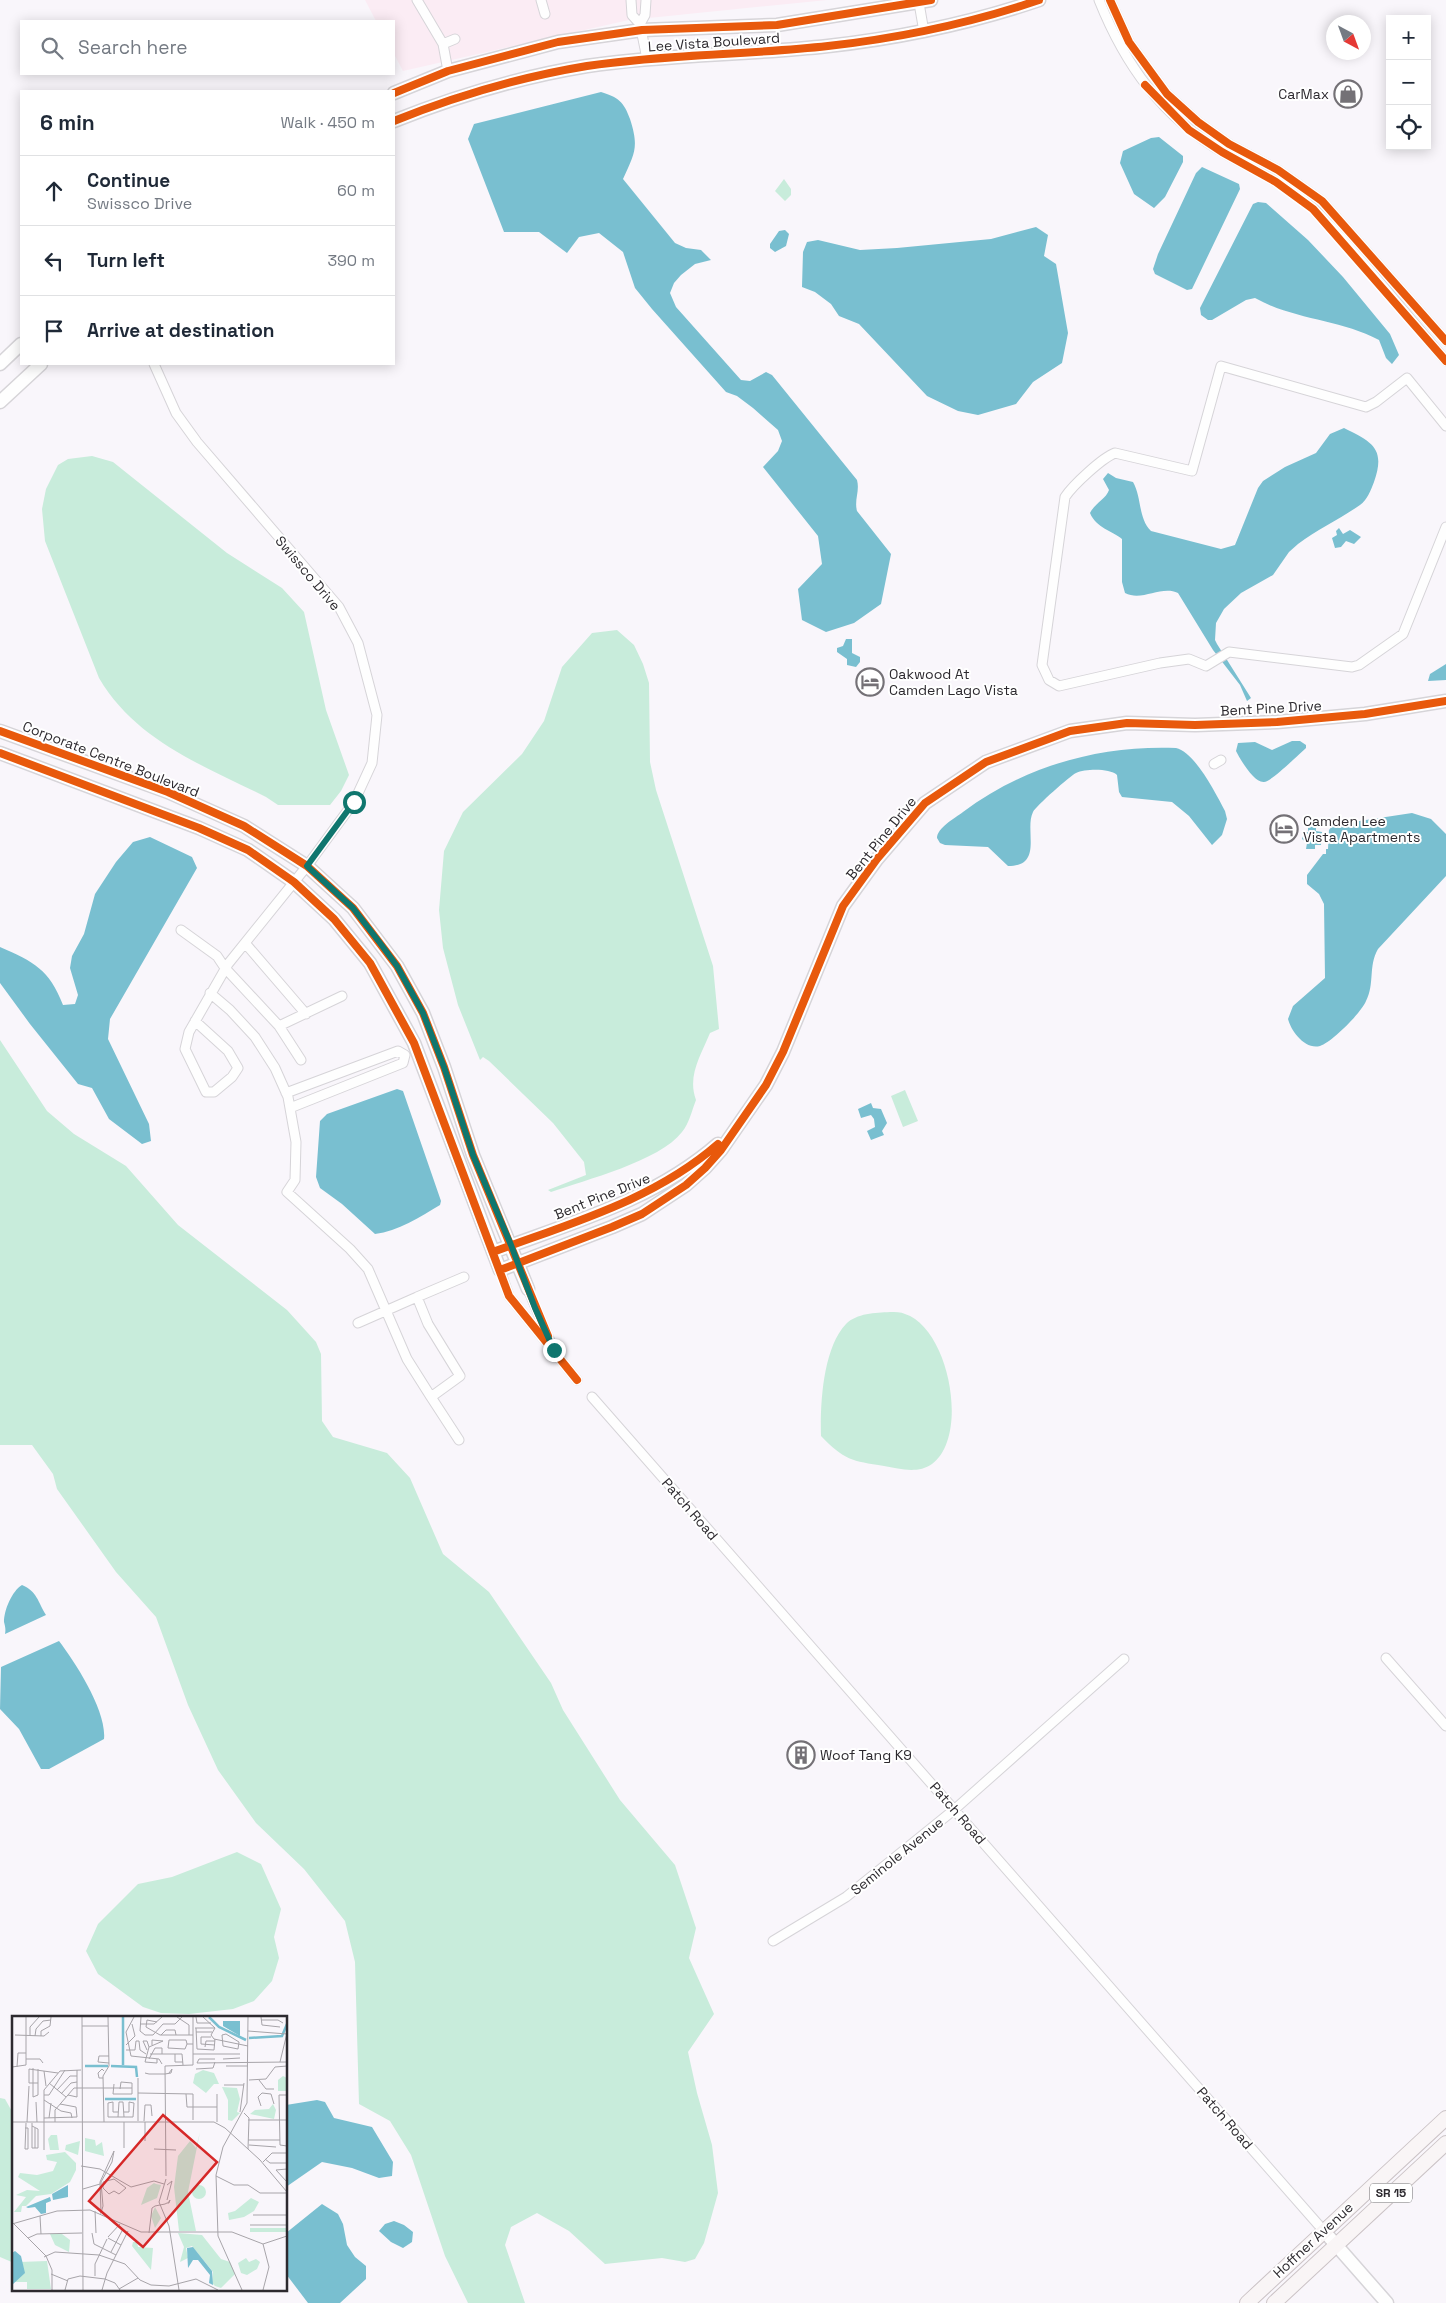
<!DOCTYPE html>
<html lang="en">
<head>
<meta charset="utf-8">
<style>
	:root { --surface:#fff; --page:#f2f2f3; --text:#1f2937; --muted:#747a83; --line:#e0e1e3 }
	body { margin:0; font-family:"Space Grotesk",sans-serif; background:var(--page); color:var(--text) }
	.controls { position:absolute; right:15px; top:15px; display:grid; overflow:hidden; border-radius:0px; box-shadow:0 2px 12px #0003 }
	.controls button { width:45px; height:45px; display:grid; place-items:center; padding:0; border:0; border-bottom:1px solid var(--line); background:var(--surface); color:var(--text); font:25px sans-serif }
	.compass { position:absolute; left:1326px; top:15px; width:45px; height:45px; border-radius:50%; background:var(--surface); box-shadow:0 2px 12px #0003; rotate:139deg }
	.stop { position:absolute; width:15px; height:15px; margin:-11px; border:4px solid #0f766e; border-radius:50%; background:#fff }
	.stop.end { background:#0f766e; border-color:#fff; box-shadow:0 1px 5px #0008 }
	.list { margin:0; padding:0; list-style:none }
	h2 { display:flex; justify-content:space-between; align-items:center; height:65px; margin:0; padding:0 20px; font-size:21px }
	h2 small { font-size:16px; font-weight:400; color:var(--muted) }
	.list li { display:grid; grid-template-columns:32px 1fr auto; gap:15px; align-items:center; box-sizing:border-box; height:70px; padding:0 20px; border-top:1px solid var(--line) }
	.list b { display:block; font-size:19px; white-space:nowrap }
	.list p { margin:0; font-size:16px; white-space:nowrap; color:var(--muted) }
	.list em { font-size:16px; font-style:normal; color:var(--muted) }
	.icon { flex:none; width:28px; height:28px; fill:none; stroke:currentColor; stroke-width:2; stroke-linecap:round; stroke-linejoin:round }
	.map { position:relative; flex:none; width:1446px; height:2303px; overflow:hidden }
	.search { position:absolute; background:var(--surface); box-shadow:0 2px 12px #0003; left:20px; top:20px; width:375px; height:55px; display:flex; align-items:center; gap:12px; box-sizing:border-box; padding:0 18px; border-radius:0px; color:var(--muted); font-size:19px }
	.panel { position:absolute; background:var(--surface); box-shadow:0 2px 12px #0003; left:20px; top:90px; width:375px; height:275px; border-radius:0px }
	.map>svg:first-child { display:block }
	.commercial { fill:#fbecf4 }
	.green { fill:#c8ecdb }
	.water { fill:#79bfd0 }
	.lines { fill:none; stroke-linecap:round; stroke-linejoin:round }
	.street-casing { stroke:#d6d4d8; stroke-width:11 }
	.secondary-casing { stroke:#d6d4d8; stroke-width:15 }
	.primary-casing { stroke:#cbc3c6; stroke-width:16 }
	.street { stroke:#fefefe; stroke-width:9 }
	.secondary { stroke:#fefefe; stroke-width:12 }
	.primary { stroke:#f9f5f6; stroke-width:14 }
	.cycleway-casing { stroke:#fff; stroke-width:11 }
	.cycleway { stroke:#e8590c; stroke-width:8 }
	.route { stroke:#0f766e; stroke-width:6 }
	.labels { text-anchor:middle; dominant-baseline:central; stroke-width:4; stroke-linejoin:round; paint-order:stroke }
	.shield { fill:#fff; stroke:#6c6a6d; stroke-width:1 }
	.shield-label { font-size:12px; font-weight:bold; fill:#2d2a2f }
	.street-label { font-size:14px; fill:#2d2a2f; stroke:#fff }
	.poi-label { font-size:14px; fill:#2d2a2f; stroke:#fff; text-anchor:start }
	.inset-river { fill:none; stroke:#79bfd0; stroke-width:2.5 }
	.inset-road { fill:none; stroke:#a7a4a9; stroke-width:1 }
	.view { fill:#d62828; fill-opacity:0.15; stroke:#d62828; stroke-width:2.5 }
	.inset-edge { fill:none; stroke:#2d2a2f; stroke-width:2.5 }
</style>
</head>
<body>
<div class="map">
<svg width="1446" height="2303" viewBox="0 0 1446 2303">
	<rect width="100%" height="100%" fill="#f9f6fb"/>
	<path class="commercial" d="M365,0H827L629,20L403,71L394,54V21H376Z"/>
	<path class="green" d="M784,179L791,189V195L785,201L775,191Z
		M92,456L113,462L227,553L282,588L304,612L326,710L349,775L341,791L330,805H278L266,797C204,766 136,741 99,678L45,541L42,509L46,489L58,465L68,459Z
		M617,630L634,645L643,664L649,683L650,762L656,790L713,966L719,1029L710,1033C701,1055 687,1076 696,1100C692,1110 689,1124 682,1132C660,1161 585,1180 551,1192L548,1190L586,1175L584,1162L553,1123L489,1061L483,1057L480,1060L458,1005L443,948L439,910L444,851L463,812L522,754L544,721L562,667L592,633Z
		M0,1040L47,1111L74,1134L126,1166L178,1225L287,1310L316,1342L321,1354L322,1421L333,1437L387,1453L410,1478L443,1554L489,1592L551,1683L563,1710L620,1800L675,1865L696,1928L689,1958L714,2014L688,2052L697,2093L712,2145L718,2193L704,2243L695,2259L685,2262L662,2258L605,2264L569,2231L537,2213L511,2227L505,2245L525,2303H468L445,2256L411,2155L390,2121L359,2104L355,1962L345,1921L304,1869L256,1823L218,1770L188,1705L156,1617L116,1572L57,1489L53,1474L32,1445H0Z
		M905,1090L918,1121L903,1127L891,1096Z
		M890,1312C895,1312 901,1312 905,1314C949,1328 970,1436 932,1464C918,1474 900,1469 884,1466C852,1461 844,1460 821,1436C820,1404 823,1348 846,1324C857,1313 875,1313 890,1312Z
		M237,1852L261,1864L281,1909L274,1937L279,1958L272,1981L254,2001L233,2009L189,2014L161,2013L143,2007L98,1974L86,1951L98,1924L138,1884L172,1877Z
		M0,2098L5,2099L14,2115V2263L0,2257Z"/>
	<path class="water" d="M601,92C618,97 624,102 630,119C639,147 635,153 623,179L675,243L686,248L701,250L711,260L695,264L681,275L674,283L670,293L676,307L741,380L750,381L766,372L772,375L857,480C860,491 854,500 857,511L891,554L881,604L854,623L826,632L802,620L798,589L822,564L818,536L763,467L778,451L782,441L778,430L753,408L737,396L726,392L652,309L635,288L623,252L599,233L579,237L567,253L539,232H504L468,139L474,124Z
		M1159,137L1183,156V162L1165,197L1154,208L1134,194L1120,163L1123,151L1151,138Z
		M1202,167L1239,184L1240,189L1192,289L1187,290L1155,274L1153,269L1158,254L1196,173Z
		M1258,202L1266,203L1308,240L1343,277L1390,334L1399,355L1392,364L1386,358L1379,340C1339,319 1294,320 1255,298L1246,300L1212,320H1208L1201,315L1200,308L1253,204Z
		M1036,227L1048,235L1044,256L1056,264L1068,333L1062,363L1033,382L1016,404L978,415L958,411L927,396L859,324L839,316L831,304L815,292L802,287L803,252L807,242L818,240L860,250L897,248L991,239Z
		M785,230L789,234L786,246L775,252L770,248V244L779,231Z
		M1344,428C1372,442 1386,448 1374,482C1371,490 1367,500 1360,505C1340,519 1318,529 1298,544L1289,552L1273,575L1241,593L1224,609L1216,623L1215,640L1217,644L1251,698L1247,701L1240,685L1213,650L1178,593C1161,585 1142,602 1125,593L1122,582V539C1113,531 1096,528 1090,513C1095,503 1106,499 1109,490L1103,479L1108,473L1116,478L1133,482C1142,498 1138,518 1151,531L1221,549L1235,545L1258,488L1263,481L1285,467L1316,453L1330,434Z
		M1339,528L1343,534L1350,530L1361,537L1354,544L1346,541L1341,547L1335,548L1332,538L1337,535L1336,531Z
		M846,639H852V653L860,657V662L856,667L847,665V659L837,652V648L843,646Z
		M1446,664V680L1428,681L1430,674Z
		M1292,741H1300L1306,745V748C1299,754 1271,782 1264,782C1254,783 1240,759 1236,751L1238,743L1255,742L1272,750Z
		M1176,748C1195,752 1216,794 1225,811L1227,819L1222,835L1212,845L1189,816L1172,802L1122,797L1119,792L1117,775C1109,768 1085,769 1076,773C1070,776 1036,806 1033,812C1024,830 1044,866 1008,866L988,847L945,845L940,843L937,838C937,828 955,818 963,812C1025,766 1099,745 1176,748Z
		M1412,813L1431,819L1446,834V876L1378,949C1368,966 1375,984 1366,1001C1361,1013 1332,1042 1320,1046C1305,1050 1291,1031 1288,1019L1293,1006L1325,978L1324,904L1319,894L1307,884V875L1323,854H1326V849H1328L1329,830L1333,825Z
		M1308,826L1316,827V831L1322,832L1321,845H1315V849H1306L1307,843L1302,839L1304,833L1308,832Z
		M150,837L192,857L197,868L110,1019L108,1039L149,1124L151,1141L142,1144L109,1119L92,1088L78,1084L30,1024L0,983V947C34,962 49,969 63,1005L75,1004L78,995L70,968L72,956L84,934L95,894L116,862L133,842Z
		M397,1089L403,1091L441,1201L440,1205C420,1217 398,1231 375,1234L342,1204L320,1188L316,1177L320,1121L327,1114Z
		M871,1103L873,1108L881,1109L887,1123L882,1131L884,1135L871,1140L867,1131L875,1127L874,1119L871,1115L861,1118L858,1109Z
		M22,1585C37,1591 38,1602 46,1615L5,1634C6,1629 5,1626 4,1622C4,1610 12,1591 22,1585Z
		M59,1641C75,1662 107,1711 104,1739L49,1769H41L19,1729L0,1709L1,1667Z
		M317,2100L325,2102L334,2118L372,2127L393,2162L392,2176L379,2178L352,2168L322,2162L286,2187V2105Z
		M322,2204L338,2214L343,2224L347,2245L355,2257L366,2266V2279L340,2303H308L286,2274V2233Z
		M394,2221L404,2225L413,2232L412,2242L403,2248L391,2242L379,2231L385,2224Z"/>
	<g class="lines">
		<g class="street-casing">
			<path id="street" d="M417,0L443,44
				M541,0L545,14
				M631,0L632,15L640,24L647,59
				M1099,0C1125,65 1162,117 1224,153C1254,170 1287,185 1314,209C1332,226 1348,246 1365,265C1392,297 1419,329 1446,361
				M1110,0L1129,42L1167,94L1198,122L1229,144L1278,170L1322,201L1446,341
				M919,3L924,32
				M640,24L645,15L646,0
				M448,71L443,44L455,39
				M154,364L176,413L197,442L339,607L358,643L377,715L372,763L354,802L307,866L228,964L189,1032L185,1049L206,1092H214L232,1077L238,1068L228,1051L195,1021
				M1446,426L1407,378L1376,402L1366,407L1221,366L1192,471L1115,453C1102,458 1073,485 1065,497L1042,665L1049,680L1059,686L1160,663L1189,659L1206,666L1229,652L1352,667L1359,665L1403,634L1446,527
				M1214,764L1221,760
				M181,930L217,956L225,968L279,1026L342,996
				M245,943L306,1014
				M210,993L230,1010L255,1037L275,1068L288,1097L296,1142L295,1180L287,1192L350,1249L368,1269L407,1359L431,1397L460,1376L428,1324L417,1297L464,1277
				M279,1026L301,1060
				M286,1093L398,1051L405,1055
				M290,1108L403,1063L405,1055
				M500,1270L509,1296L577,1380
				M528,1289L550,1341
				M358,1323L417,1297
				M431,1397L459,1440
				M592,1397L1323,2230
				M1386,1658L1446,1726
				M773,1941L846,1897L955,1809L1124,1659"/>
		</g>
		<g class="secondary-casing">
			<path id="secondary" d="M394,93L448,71L558,42L642,30L777,25L931,0
				M394,121C456,96 520,77 587,66C667,54 748,55 828,46C900,38 971,23 1039,0
				M0,364L21,344
				M0,402L41,364
				M0,731L168,792L244,826L307,866L353,908L397,966L423,1013L444,1067L473,1155L528,1289
				M0,753L199,828L248,850L294,882L334,919L370,963L414,1043L500,1270L612,1227L642,1214L686,1185L705,1168L721,1150L766,1085L783,1052L843,906L877,859L925,803L986,762L1070,731L1127,723L1195,725L1277,722L1365,714L1446,701
				M493,1252C571,1223 654,1200 718,1144
				M1323,2230L1387,2303"/>
		</g>
		<g class="primary-casing">
			<path id="primary" d="M1247,2303L1446,2118
				M1274,2303L1446,2143"/>
		</g>
		<use href="#street" class="street"/>
		<use href="#secondary" class="secondary"/>
		<use href="#primary" class="primary"/>
		<g class="cycleway-casing">
			<path id="cycleway" d="M1110,0L1129,42L1167,94L1198,122L1229,144L1278,170L1322,201L1446,341
				M1145,85L1189,130L1222,152L1276,182L1313,209L1446,361
				M394,93L448,71L558,42L642,30L777,25L931,0
				M394,121C456,96 520,77 587,66C667,54 748,55 828,46C900,38 971,23 1039,0
				M0,731L168,792L244,826L307,866L353,908L397,966L423,1013L444,1067L473,1155L548,1336
				M0,753L199,828L248,850L294,882L334,919L370,963L414,1043L509,1296L577,1380
				M493,1252C571,1223 654,1200 718,1144
				M500,1270L612,1227L642,1214L686,1185L705,1168L721,1150L766,1085L783,1052L843,906L877,859L925,803L986,762L1070,731L1127,723L1195,725L1277,722L1365,714L1446,701"/>
		</g>
		<use href="#cycleway" class="cycleway"/>
	</g>
	<g class="lines">
		<path class="route" d="M354,802L307,866L353,908L380,943L397,966L423,1013L444,1067L473,1155L511,1245L535,1308L554,1350"/>
	</g>
	<defs>
		<g id="shop-ring" transform="scale(1.4375)"><circle r="9.5" fill="#fff" stroke="#747176" stroke-width="1.5"/><path d="M-5-2.5h2.3a2.7 3.5 0 0 1 5.4 0H5L5.5 6h-11ZM-1.5-2.5h3a1.5 2.3 0 0 0-3 0Z" fill="#747176"/></g>
		<g id="hotel-ring" transform="scale(1.4375)"><circle r="9.5" fill="#fff" stroke="#747176" stroke-width="1.5"/><path d="M-6-4.5h1.5V1H6V5H4.5V3h-9V5H-6ZM-4 0a1.8 1.8 0 1 1 3.6 0ZM.5 0V-2.5h3Q6-2.5 6 0Z" fill="#747176"/></g>
		<g id="building-ring" transform="scale(1.4375)"><circle r="9.5" fill="#fff" stroke="#747176" stroke-width="1.5"/><path d="M-4-6H4V6H1V3H-1V6H-4ZM-2.5-4.3h1.7v1.8h-1.7ZM.8-4.3h1.7v1.8H.8ZM-2.5-1h1.7V.8h-1.7ZM.8-1h1.7V.8H.8Z" fill="#747176"/></g>
	</defs>
	<g fill-rule="evenodd">
		<use href="#shop-ring" x="1348" y="94"/>
		<use href="#hotel-ring" x="870" y="682"/>
		<use href="#hotel-ring" x="1284" y="829"/>
		<use href="#building-ring" x="801" y="1755"/>
	</g>
	<g class="labels">
		<rect class="shield" x="1370" y="2183.5" width="42" height="19" rx="4"/>
		<g class="shield-label">
			<text x="1391" y="2193">SR 15</text>
		</g>
		<g class="street-label">
			<text transform="translate(714 42) rotate(-4)">Lee Vista Boulevard</text>
			<text transform="translate(308 573) rotate(50)">Swissco Drive</text>
			<text transform="translate(1271 708) rotate(-3)">Bent Pine Drive</text>
			<text transform="translate(111 759) rotate(21)">Corporate Centre Boulevard</text>
			<text transform="translate(881 838) rotate(-51)">Bent Pine Drive</text>
			<text transform="translate(602 1196) rotate(-22)">Bent Pine Drive</text>
			<text transform="translate(690 1509) rotate(49)">Patch Road</text>
			<text transform="translate(958 1813) rotate(49)">Patch Road</text>
			<text transform="translate(897 1856) rotate(-39)">Seminole Avenue</text>
			<text transform="translate(1225 2118) rotate(49)">Patch Road</text>
			<text transform="translate(1313 2240) rotate(-43)">Hoffner Avenue</text>
		</g>
		<g class="poi-label">
			<text x="1329" y="94" text-anchor="end">CarMax</text>
			<text x="889" y="674">Oakwood At<tspan x="889" dy="16">Camden Lago Vista</tspan></text>
			<text x="1303" y="821">Camden Lee<tspan x="1303" dy="16">Vista Apartments</tspan></text>
			<text x="820" y="1755">Woof Tang K9</text>
		</g>
	</g>
	<g transform="translate(12 2016)">
		<rect width="275" height="275" fill="#f9f6fb"/>
		<path d="M191,54L202,57L207,68H202L194,77L181,67L183,58ZM271,60L275,62V75H266V64ZM210,71L225,72L228,83L225,96L228,97L220,105L216,104V84ZM261,88L264,94L262,103L238,98L243,94L257,93ZM188,116L176,176L184,215H167L162,171L166,140L178,125L184,132ZM39,119H45L47,134H38L36,123ZM73,122L83,124L84,130L90,126L92,140L73,135ZM68,125L66,139L53,134L54,129ZM53,136L64,147V154L58,166L39,178L24,180L14,190H10L9,196H2L14,181L4,179L15,174L28,175L6,161L8,157L25,159L41,155L45,146L35,144L34,139ZM142,167L144,168L149,169L145,182L129,189L135,172ZM180 176a7 7 0 1 1 14 0a7 7 0 1 1-14 0ZM239,182L247,186L242,195L232,201L217,204L216,197L223,195ZM143,191L149,202L143,212L139,200ZM238,212H275V216H238ZM166,217L190,219L209,243L218,246L223,258L209,272L203,270L200,267L201,256L180,230L174,232L176,242L168,246L172,231ZM38,218H50L58,224L57,236L43,229ZM125,226L126,231L141,232L139,254L120,230L121,226ZM234,242L237,246L244,243L248,246L245,253L235,259L229,257L226,247ZM35,245L39,273H15V266H0L8,246Z" fill="#c8ecdb"/>
		<path d="M211,5H228V20L211,10ZM56,169V181L41,184L40,178ZM38,181L39,185L34,187V197L29,198L23,191L16,192L14,191ZM181,231L200,255L201,269L197,267L198,259L186,244H181L176,252L175,232ZM3,235L9,240L13,257L0,269V237Z" fill="#79bfd0"/>
		<path class="inset-river" d="M111,1V49M197,1L207,11L234,24M237,22L270,20L275,8M73,50H96M99,50L124,51L125,61M93,83H124"/>
		<path class="inset-road" d="M70,1L71,274M122,1L114,16L119,40L147,43L150,48M129,1L128,15L133,19H141L151,8H163L170,1M165,1L177,9V19M184,1L185,7H199M191,1L203,12M249,1L250,9L268,11M249,4H266L271,7M145,6L135,4L134,11L148,19H181M128,8H142L150,1M70,10H96M183,12H203M184,12L185,33L202,34L203,23M203,12L199,19L202,23L236,30M236,15L275,18M184,16H200M214,18L227,26L226,33L211,30L210,19ZM3,19L32,20L37,16M149,19L154,14H163L164,19M18,20V11L27,1M23,20L24,13L31,5L39,4M29,20V15L38,10L39,1M199,21H189V28L203,29M175,28L173,33L156,32L157,24H174L175,28H181M114,29L123,20L120,8M140,29V24L151,25L137,31L133,46L145,47V43M193,31L194,25H203M114,34H123L124,25H127L128,34L134,38M135,34L131,25H135L137,31M138,38H170L171,49M163,38V46H171M181,38H228M97,40H87L86,46L97,47M14,43H28L31,47M137,43L143,32H150V38M203,43H187L185,47L275,46M211,43L228,42M268,46L275,17M214,50H236M0,51L14,49V1M5,51L6,37H14M21,52V81L26,79M184,53L201,52L203,46M32,55L34,70M133,57L137,58H153L159,57L160,53L157,57M91,62H87L86,57L90,53L92,55M126,62V105M237,64L254,63L263,51L275,50M247,64L254,73H262M26,67H17V53L46,57M37,67L54,81M102,68L101,78H120V67L109,66L108,73M212,69H232M45,74L58,60H65M126,77L181,78V104M49,78L59,67L65,66M174,78L175,91H205M26,79V53M32,79H37L53,54M56,79L65,81V54M275,79H267L268,129L275,130M32,84L49,95L59,97L60,102M24,86L25,106M249,90L246,81L250,77L259,78L262,88M106,96H101V86L96,87V101H121L122,87L117,86V96H112M228,96L232,67M232,97L237,102L236,133M106,101L107,86H111L112,101M32,102L65,101L64,91L48,88M37,102L39,87M236,104H275M132,105L133,89H139L140,100M0,106H202L213,112L248,144L275,176M15,106L17,70M43,106V94L62,72H120M92,106L91,60L97,50L96,1M112,106V132M133,106V125M205,106V78M20,110L26,113V132H20V107M13,112H16V133H13M236,124H268M237,129L264,131M23,132V112M13,133L14,107M142,133L164,134M32,134V74L48,55L69,54M253,143L258,147H275M251,146L260,137H275M69,150L88,153L119,171L142,165L152,168M275,153L264,154L275,166M154,160L153,50L181,49V1M204,160L222,169H236L248,177H275M102,163L114,172L107,178L102,175L97,178L91,172V166ZM154,163L147,186L157,210L167,274M155,169L160,165L155,184M71,173L88,168M83,195L84,217M88,197H89L91,190L89,166L100,146L102,135L88,166L89,196M241,199H275M28,200L29,218M1,207L34,240L40,254V274M0,208L45,195L78,194L129,216H220L251,228L275,220M238,209H275M80,217L82,228L104,239M137,217L140,192L143,190L153,188L155,187H157L158,184L156,187M96,221L108,208M16,222L25,218L70,217M251,228L257,251L251,274M109,229L116,215M99,236L111,213M32,241L43,236L87,239L113,248L128,264L139,269L157,270L184,263L206,274M39,258L56,265M83,260V248L95,223M107,273L126,262M53,274L56,263L68,260L93,263L103,267L108,274M90,274L95,257L109,229L96,222M230,274L206,220L204,159L211,131L235,87L236,1"/>
		<path class="view" d="M151,99L205,146L131,231L77,185Z"/>
		<rect width="275" height="275" class="inset-edge"/>
	</g>
</svg>
<div class="controls">
<button>+</button>
<button>−</button>
<button><svg class="icon" aria-label="locate" viewBox="0 0 24 24"><circle cx="12" cy="12" r="6"/><path d="M12 2v4M12 18v4M2 12h4M18 12h4"/></svg></button>
</div>
<svg class="compass" viewBox="-18 -18 36 36"><path d="M0-13l5 13h-10z" fill="#e53935"/><path d="M0 13l5-13h-10z" fill="#747a83"/></svg>
<div class="stop" style="left:354px;top:802px"></div>
<div class="stop end" style="left:554px;top:1350px"></div>
<div class="search"><svg class="icon" aria-label="search" viewBox="0 0 24 24"><circle cx="10" cy="10" r="6"/><path d="M15 15l6 6"/></svg>Search here</div>
<section class="panel">
<h2>6 min<small>Walk · 450 m</small></h2>
<ul class="list">
<li><svg class="icon" aria-label="ahead" viewBox="0 0 24 24"><path d="M12 20V5M6 11l6-6 6 6"/></svg><div><b>Continue</b><p>Swissco Drive</p></div><em>60 m</em></li>
<li><svg class="icon" aria-label="left" viewBox="0 0 24 24"><path d="M17 20v-9H6M10 6l-5 5 5 5"/></svg><div><b>Turn left</b></div><em>390 m</em></li>
<li><svg class="icon" aria-label="arrive" viewBox="0 0 24 24"><path d="M6 21V4h12l-3 4 3 4H6"/></svg><div><b>Arrive at destination</b></div></li>
</ul>
</section>
</div>
</body>
</html>
